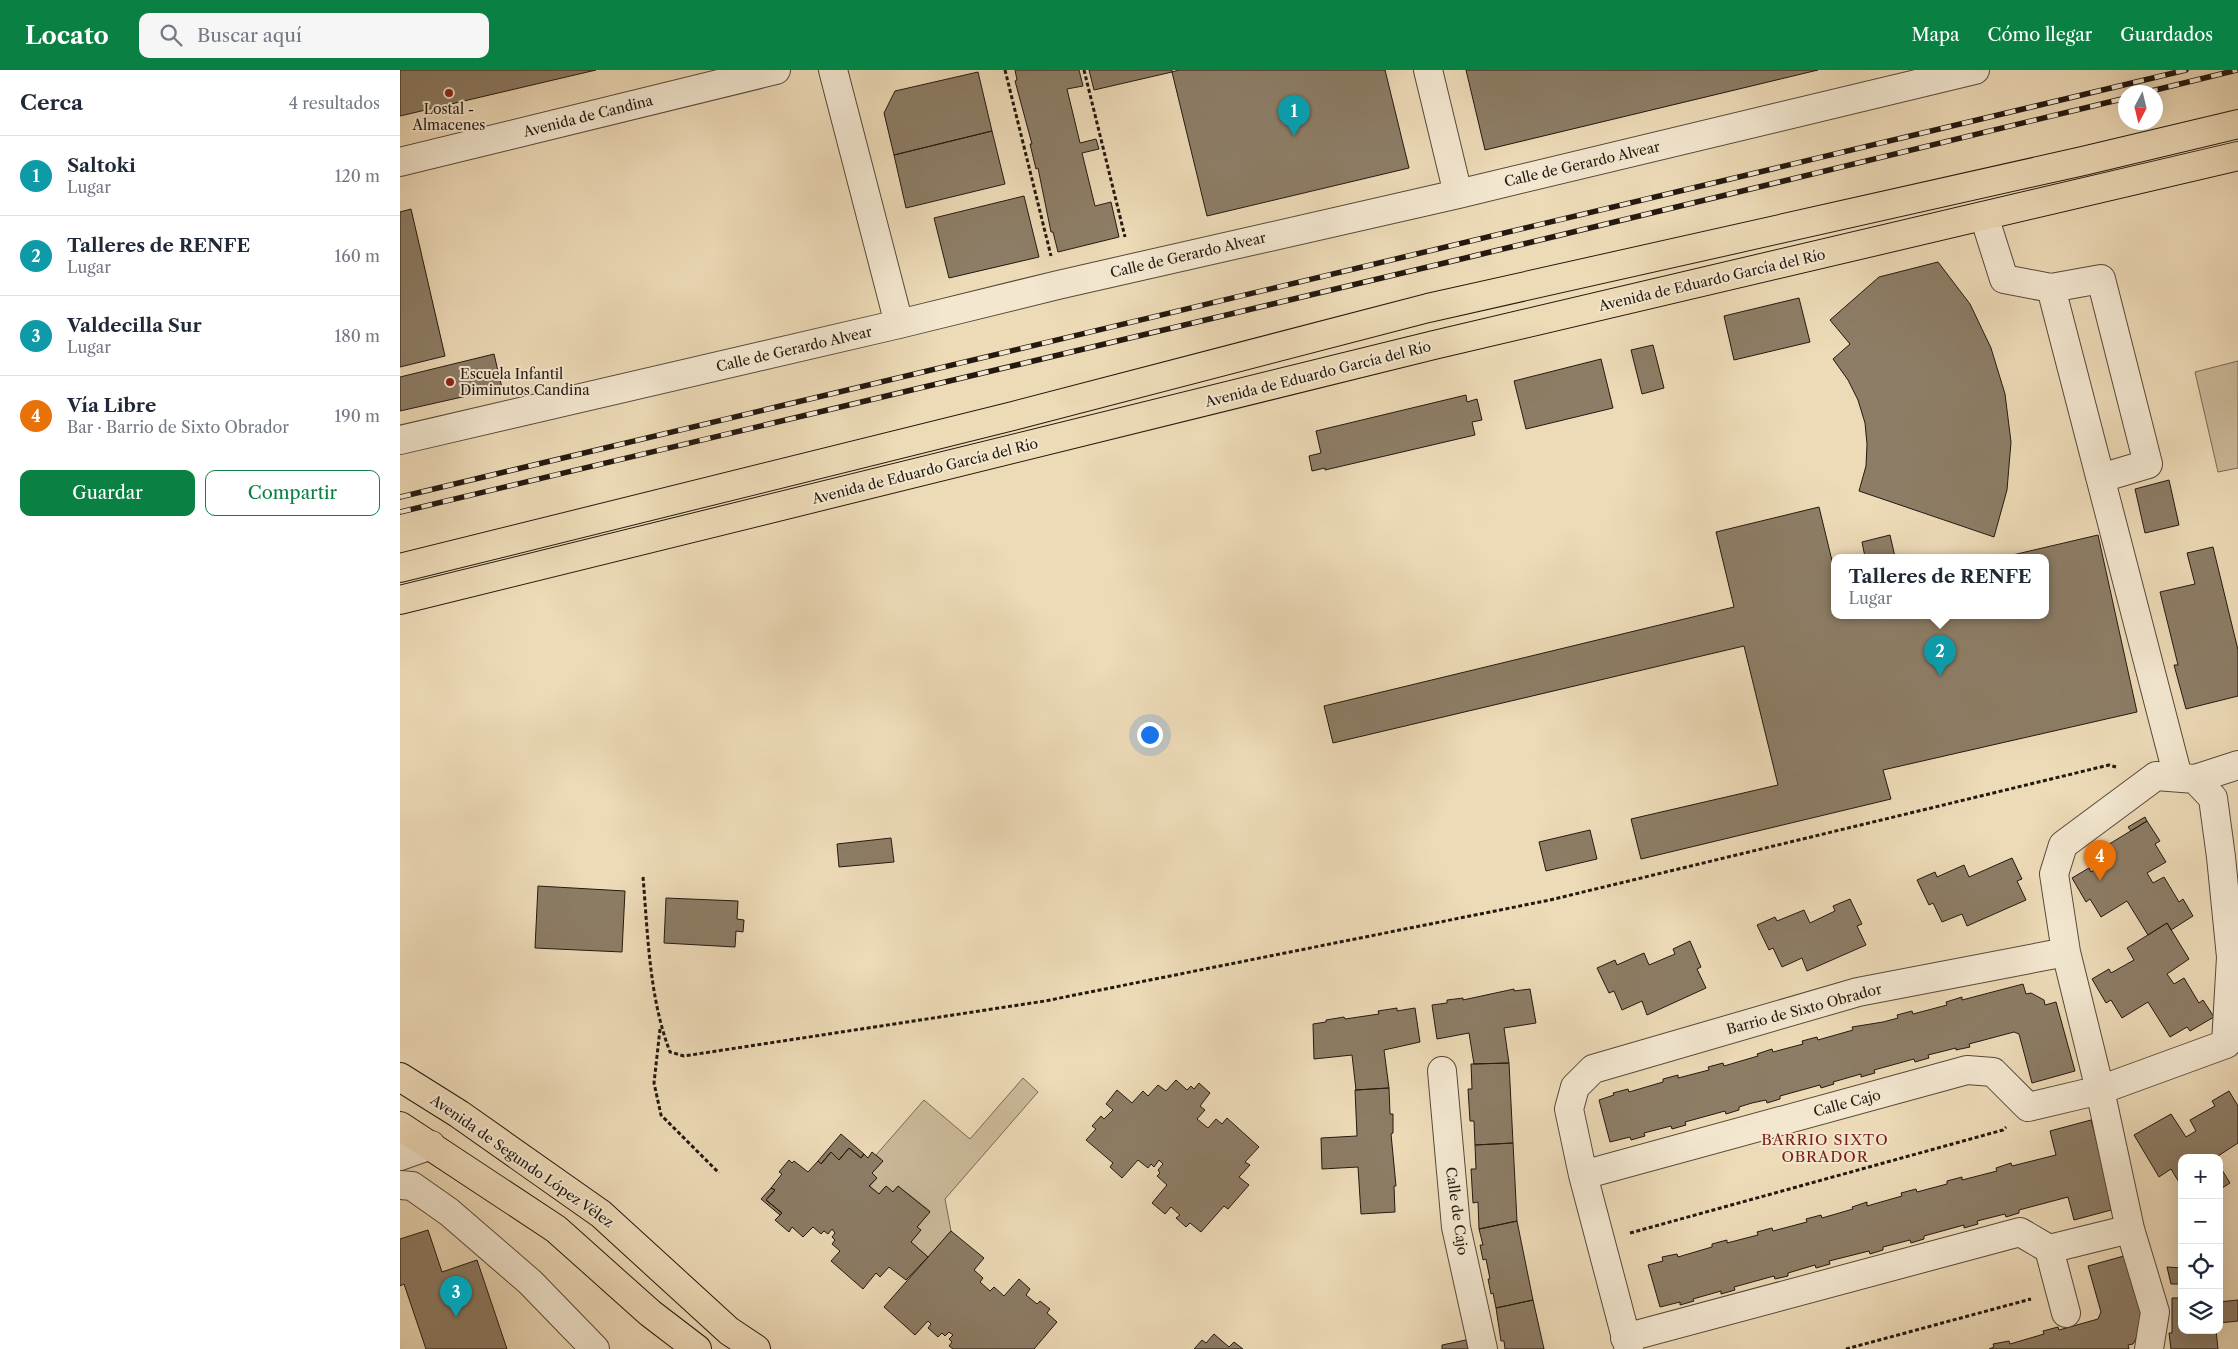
<!DOCTYPE html>
<html lang="es">
<head>
<meta charset="utf-8">
<style>
	:root { --surface:#fff; --page:#f6f6f7; --text:#1f2937; --muted:#747a83; --line:#e0e1e3; --accent:#0b8043 }
	body { margin:0; font-family:"Libre Caslon Text",serif; background:var(--page); color:var(--text) }
	.controls { position:absolute; right:15px; bottom:15px; display:grid; overflow:hidden; border-radius:10px; box-shadow:0 5px 20px #0002 }
	.controls button { width:45px; height:45px; display:grid; place-items:center; padding:0; border:0; border-bottom:1px solid var(--line); background:var(--surface); color:var(--text); font:25px sans-serif }
	.compass { position:absolute; left:1718px; top:15px; width:45px; height:45px; border-radius:50%; background:var(--surface); box-shadow:0 5px 20px #0002; rotate:187deg }
	.you { position:absolute; left:749px; top:664px; width:18px; height:18px; margin:-12px; border:4px solid #fff; border-radius:50%; background:#1a73e8; box-shadow:0 0 0 8px #1a73e833 }
	.badge { display:grid; place-items:center; width:32px; height:32px; border-radius:50%; background:var(--accent); color:#fff; font-size:16px; font-weight:700 }
	.pin { position:absolute; translate:-50% -41px; filter:drop-shadow(0 1px 2px #0008) }
	.pin::after { content:''; position:absolute; top:26px; width:18px; height:15px; background:inherit; clip-path:polygon(0 0,100% 0,50% 100%) }
	.popup { position:absolute; left:1431px; top:484px; width:218px; height:65px; box-sizing:border-box; display:grid; place-content:center; border-radius:10px; background:var(--surface); filter:drop-shadow(0 1px 4px #0005); font-size:16px; white-space:nowrap; color:var(--muted) }
	.popup b { font-size:19px; color:var(--text) }
	.popup::after { content:''; position:absolute; left:50%; top:100%; margin-left:-10px; border:10px solid transparent; border-top-color:var(--surface) }
	.list { margin:0; padding:0; list-style:none }
	h2 { display:flex; justify-content:space-between; align-items:center; height:65px; margin:0; padding:0 20px; font-size:21px }
	h2 small { font-size:16px; font-weight:400; color:var(--muted) }
	.list li { display:grid; grid-template-columns:32px 1fr auto; gap:15px; align-items:center; box-sizing:border-box; height:80px; padding:0 20px; border-top:1px solid var(--line) }
	.list b { display:block; font-size:19px; white-space:nowrap }
	.list p { margin:0; font-size:16px; white-space:nowrap; color:var(--muted) }
	.list em { font-size:16px; font-style:normal; color:var(--muted) }
	.actions { display:flex; gap:10px; padding:15px 20px }
	.actions a { flex:1; padding:11px 0; border:1px solid var(--accent); border-radius:10px; text-align:center; font-size:18px; color:var(--accent) }
	.actions .main { background:var(--accent); color:#fff }
	.icon { flex:none; width:28px; height:28px; fill:none; stroke:currentColor; stroke-width:2; stroke-linecap:round; stroke-linejoin:round }
	.map { position:relative; flex:none; width:1838px; height:1279px; overflow:hidden }
	header { display:flex; align-items:center; gap:30px; box-sizing:border-box; height:70px; padding:0 25px; background:var(--accent); color:#fff }
	header strong { font-size:24px }
	nav { display:flex; gap:28px; margin-inline-start:auto; font-size:18px }
	.search { width:350px; height:45px; background:var(--page); display:flex; align-items:center; gap:12px; box-sizing:border-box; padding:0 18px; border-radius:10px; color:var(--muted); font-size:19px }
	main { display:flex }
	aside { flex:1; background:var(--surface) }
	.map>svg:first-child { display:block }
	.green { fill:#cbb99a; stroke:#786954 }
	.building { fill:#8d7d66; stroke:#24190f }
	.lines { fill:none; stroke-linecap:round; stroke-linejoin:round }
	.minor-casing { stroke:#564939; stroke-width:30 }
	.major-casing { stroke:#24190f; stroke-width:30 }
	.highway-casing { stroke:#24190f; stroke-width:30 }
	.path { stroke:#24190f; stroke-width:3; stroke-dasharray:4 2.5; stroke-linecap:butt }
	.minor { stroke:#f3e7d0; stroke-width:28 }
	.major { stroke:#eddab7; stroke-width:28 }
	.highway { stroke:#eddab7; stroke-width:28 }
	.rail-casing { stroke:#24190f; stroke-width:5.5 }
	.rail { stroke:#f3e7d0; stroke-width:4; stroke-dasharray:11; stroke-linecap:butt }
	.poi-dot { fill:#8f2418; stroke:#f3e7d0; stroke-width:2 }
	.labels { text-anchor:middle; dominant-baseline:central; stroke-width:4; stroke-linejoin:round; paint-order:stroke }
	.poi-label { font-size:14px; fill:#24190f; stroke:#f3e7d0 }
	.street-label { font-size:14px; fill:#24190f; stroke:#f3e7d0 }
	.neighbourhood-label { font-size:15px; letter-spacing:1px; fill:#7a1f14; stroke:#f3e7d0 }
</style>
</head>
<body>
<header>
<strong>Locato</strong>
<div class="search"><svg class="icon" aria-label="search" viewBox="0 0 24 24"><circle cx="10" cy="10" r="6"/><path d="M15 15l6 6"/></svg>Buscar aquí</div>
<nav><a>Mapa</a><a>Cómo llegar</a><a>Guardados</a></nav>
</header>
<main>
<aside>
<h2>Cerca<small>4 resultados</small></h2>
<ul class="list">
<li><span class="badge" style="background:#0f9aa8">1</span><div><b>Saltoki</b><p>Lugar</p></div><em>120 m</em></li>
<li><span class="badge" style="background:#0f9aa8">2</span><div><b>Talleres de RENFE</b><p>Lugar</p></div><em>160 m</em></li>
<li><span class="badge" style="background:#0f9aa8">3</span><div><b>Valdecilla Sur</b><p>Lugar</p></div><em>180 m</em></li>
<li><span class="badge" style="background:#e8710a">4</span><div><b>Vía Libre</b><p>Bar · Barrio de Sixto Obrador</p></div><em>190 m</em></li>
</ul>
<div class="actions"><a class="main">Guardar</a><a>Compartir</a></div>
</aside>
<div class="map">
<svg width="1838" height="1279" viewBox="0 0 1838 1279">
	<rect width="100%" height="100%" fill="#eddab7"/>
	<filter id="stains"><feTurbulence type="fractalNoise" baseFrequency=".004" numOctaves="4"/><feColorMatrix values="0 0 0 0 .2 0 0 0 0 .09 0 0 0 0 .02 0 0 0 .5 -.17"/></filter>
	<radialGradient id="worn" r=".72"><stop offset=".6" stop-color="#630" stop-opacity="0"/><stop offset="1" stop-color="#630" stop-opacity=".3"/></radialGradient>
	<path class="green" d="M1838,291V398L1818,402L1795,302Z
		M623,1008L638,1022L545,1129L551,1161L528,1187L511,1172L517,1157L530,1141L498,1116L493,1122L486,1116L479,1124L470,1116L477,1108L472,1103L483,1091L476,1085L524,1030L570,1069Z"/>
	<path class="building" d="M0,0H196L0,46Z
		M615,0H679L683,16L667,19L680,73L696,69L699,79L682,83L695,136L711,132L719,167L658,182L653,162H651L638,98L636,99L630,74H632L615,11L617,10Z
		M689,0H772V2L694,20Z
		M779,0H985L1009,98L807,146L772,2Z
		M1066,0H1418L1085,80Z
		M578,2L592,61L494,85L484,43L495,21Z
		M592,61L605,114L506,138L494,85Z
		M624,126L639,187L549,208L534,148Z
		M11,139L45,286L0,297V142Z
		M1538,192L1570,234L1591,278L1605,324L1611,372L1607,420L1594,467L1459,421L1466,396L1467,374L1465,353L1458,330L1448,310L1433,289L1450,274L1430,250L1479,207Z
		M1399,228L1410,272L1334,290L1324,246Z
		M1253,275L1264,318L1242,324L1231,280Z
		M94,284L102,318L0,341V307Z
		M1201,289L1213,338L1126,359L1114,311Z
		M1066,325L1067,332L1077,329L1082,350L1072,352L1075,365L925,400V398L912,401L909,386L921,383L916,361Z
		M1769,410L1779,455L1745,463L1735,419Z
		M1419,437L1435,503V545H1645V487H1604L1698,465L1737,642L1483,700L1491,729L1241,789L1231,749L1378,715L1344,576L933,673L924,636L1334,537L1316,462Z
		M1490,465L1495,487H1465L1462,472Z
		M1813,477L1838,580V626L1786,639L1774,595H1778L1760,522L1795,514L1787,483Z
		M1745,747L1747,751L1731,761L1728,757Z
		M1747,751L1760,771L1755,774L1766,792L1747,803L1753,813L1764,807L1779,832L1783,829L1793,846L1771,860L1767,853L1748,865L1727,831L1701,847L1690,829L1686,832L1672,808L1689,798L1691,802L1714,789L1706,776Z
		M1190,760L1197,789L1146,801L1139,772Z
		M491,768L494,792L439,797L437,774Z
		M1612,788L1622,809L1617,811L1626,830L1567,856L1562,844L1542,852L1533,833L1529,835L1517,810L1535,802L1537,807L1564,795L1569,807Z
		M138,816L225,821L222,882L135,878Z
		M266,828L338,831L337,849L344,850L343,862L336,861L335,877L264,873Z
		M1450,829L1462,854L1457,856L1466,875L1407,901L1402,888L1382,897L1373,878L1369,880L1357,855L1375,847L1377,851L1404,840L1410,853L1435,841L1433,836Z
		M1767,853L1789,889L1767,904L1774,914L1784,908L1799,933L1803,930L1814,947L1790,961L1787,957L1770,967L1748,932L1722,948L1711,930L1706,933L1692,909L1709,899L1711,903L1734,890L1727,878Z
		M1290,871L1301,897L1297,899L1306,918L1247,945L1242,931L1222,940L1214,921L1209,923L1197,898L1215,890L1217,895L1244,883L1249,895L1275,884L1273,879Z
		M1623,914L1626,924L1631,923L1644,930L1645,935L1656,932L1675,1001L1632,1013L1619,964L1614,962L1569,974L1570,977L1556,980V978L1528,985L1529,988L1515,992L1514,989L1474,1000L1475,1003L1461,1007V1004L1433,1012L1434,1014L1421,1018L1420,1015L1380,1026V1029L1367,1033L1366,1030L1352,1033L1339,1037V1040L1326,1044L1325,1041L1285,1052L1286,1055L1272,1059L1271,1056L1244,1063L1245,1066L1231,1070L1230,1067L1210,1072L1199,1030L1214,1025L1213,1023L1228,1019L1229,1022L1263,1012V1009L1278,1005V1008L1309,1000L1308,997L1323,993L1324,996L1358,986L1357,984L1372,979L1373,982L1403,974L1402,971L1417,967L1418,970L1453,960L1452,957L1483,952L1498,948L1497,945L1512,941L1513,944L1547,935L1546,932L1562,927V930Z
		M1114,919V921L1130,919L1136,953L1104,958L1109,993L1074,994L1069,963L1037,969L1032,935L1047,933V930L1063,928V930Z
		M997,938V941L1015,938L1020,972L984,980L989,1018L956,1020L952,985L914,989L913,954L926,952V950L944,947L945,949L979,944L978,941Z
		M1109,993L1113,1073L1075,1075L1074,1051H1070L1068,1019H1072L1071,994Z
		M776,1010L787,1020L791,1016L794,1019L799,1013L810,1023L800,1036L805,1040L797,1049L808,1058L816,1049L822,1054L827,1048L859,1077L845,1092L850,1095L839,1107L849,1115L828,1139L824,1136L801,1162L790,1153L786,1157L776,1148L780,1145L771,1137L765,1144L752,1133L767,1115L757,1106L760,1103L758,1100L763,1094L759,1090L754,1097L751,1094L748,1098L738,1090L722,1108L710,1097L713,1093L686,1070L696,1059L692,1056L701,1046L704,1049L713,1040L706,1034L717,1020L732,1033L743,1021L748,1026L758,1015L766,1021Z
		M989,1018L990,1044H993V1063L991,1064L996,1116H994L995,1142L961,1144L958,1097L922,1099L921,1068L957,1066L955,1020Z
		M1829,1021L1838,1036V1073L1815,1088H1782V1117L1771,1099L1759,1107L1734,1065L1771,1044L1786,1067L1796,1061L1790,1050L1815,1036L1812,1031Z
		M1691,1050L1715,1139L1674,1150L1668,1127L1619,1140V1143L1606,1147L1605,1144L1577,1151L1578,1154L1564,1158V1155L1524,1166V1169L1511,1173L1510,1170L1483,1177V1180L1470,1184L1469,1181L1429,1191L1430,1194L1416,1198L1415,1195L1388,1203V1206L1375,1209L1374,1206L1334,1217L1335,1220L1321,1224V1221L1293,1229L1294,1231L1280,1235V1232L1260,1237L1248,1195L1263,1191L1262,1187L1277,1184L1278,1187L1312,1177V1174L1327,1170V1173L1358,1165L1357,1162L1372,1158L1373,1161L1407,1152L1406,1149L1421,1145L1422,1148L1453,1139L1452,1137L1467,1132V1136L1502,1126L1501,1123L1516,1119L1517,1122L1547,1114V1111L1562,1107V1110L1597,1101L1596,1098L1611,1093L1612,1096L1656,1085L1650,1061Z
		M441,1064L464,1084L461,1088L449,1078L439,1090L431,1082L421,1094L418,1091Z
		M1113,1073L1117,1151L1079,1159L1078,1132L1073,1133L1071,1099H1076L1075,1075Z
		M449,1078L461,1088L464,1084L468,1088L472,1082L483,1091L472,1103L477,1108L469,1116L479,1124L486,1116L493,1122L498,1116L530,1142L517,1157L521,1160L511,1172L528,1187L506,1210L489,1197L480,1207L476,1203L463,1219L431,1191L440,1181L432,1174L435,1170L432,1167L435,1163L432,1159L428,1164L424,1161L421,1164L413,1157L403,1167L392,1157L389,1162L375,1150L382,1143L366,1130L375,1120L371,1118L382,1104L379,1102L389,1090L392,1093L394,1091L408,1102L418,1091L421,1094L431,1082L439,1090Z
		M1819,1095L1830,1113L1819,1120Z
		M371,1118L375,1120L366,1130L382,1143L380,1145L361,1129Z
		M1117,1151L1133,1230L1096,1238L1093,1223L1091,1224L1088,1209H1090L1086,1189L1083,1190L1080,1175H1083L1079,1159Z
		M28,1160L42,1202L77,1190L107,1279H26L4,1214L0,1216V1169Z
		M551,1161L584,1188L574,1200L583,1208L580,1212L590,1221L594,1217L604,1226L619,1209L630,1219L626,1225L637,1234L640,1231L650,1239L647,1243L657,1252L634,1279H553L549,1276L552,1272L549,1269L553,1265L549,1262L545,1266L542,1263L538,1267L528,1258L531,1254L528,1251L515,1265L484,1237Z
		M1731,1184L1750,1253L1740,1261L1733,1274L1728,1275L1729,1279H1589L1594,1277L1593,1274L1609,1271L1610,1274L1644,1264L1643,1261L1658,1257L1659,1260L1698,1249L1701,1242L1688,1196Z
		M1767,1197L1782,1198V1214H1771Z
		M1772,1228H1782V1260H1816L1818,1279H1771L1769,1263H1772Z
		M1133,1230L1144,1279H1105L1104,1271H1101L1096,1238Z
		M1838,1230V1251L1819,1253V1232Z
		M814,1264L829,1277L834,1272L843,1279H794L802,1270L806,1273Z
		M1066,1270L1068,1279H1042V1275Z"/>
	<g class="lines">
		<g class="minor-casing">
			<path id="minor" d="M433,0L499,254
				M1028,0L1058,124
				M0,92L376,0
				M1584,146L1604,209L1651,218
				M0,370L499,254L658,215L1058,124L1575,0
				M1701,408L1748,394L1701,209L1651,218L1778,707
				M1795,709L1838,695
				M1042,1001L1056,1157L1083,1279
				M0,1086L31,1075
				M1183,1105L1567,1000L1593,1002L1628,1037L1700,1020L1826,974L1831,887L1821,787L1813,728L1795,709L1756,706L1663,775L1654,804L1666,882L1700,1020L1730,1159L1755,1242L1749,1279
				M0,1115L12,1116L49,1142L130,1212L195,1279
				M1649,1179L1666,1243
				M1225,1268L1620,1162L1649,1179L1730,1159
				M1229,1279L1183,1105L1169,1039L1175,1017L1193,999L1458,922L1666,882"/>
		</g>
		<g class="major-casing">
			<path id="major" d="M0,1007L59,1044L201,1144L329,1261L356,1279
				M0,1056L156,1159L250,1243L297,1279"/>
		</g>
		<g class="highway-casing">
			<path id="highway" d="M0,498L613,346L1028,238L1683,91L1838,54
				M0,530L1034,275L1838,86"/>
		</g>
		<path class="path" d="M605,0L651,186
			M684,0L725,167
			M243,807C248,865 249,927 270,982L284,986L645,931L1150,830L1709,695L1716,697
			M260,959L254,1013L261,1045L319,1103
			M1230,1163L1603,1060L1606,1057
			M1446,1279L1631,1229"/>
		<use href="#minor" class="minor"/>
		<use href="#major" class="major"/>
		<use href="#highway" class="highway"/>
		<g class="rail-casing">
			<path id="rail" d="M1747,22L1837,0
				M0,427L1786,0
				M0,442L1082,184L1726,28"/>
		</g>
		<use href="#rail" class="rail"/>
	</g>
	<g class="poi-dot">
		<circle cx="49" cy="23" r="5"/>
		<circle cx="50" cy="312" r="5"/>
	</g>
	<g class="labels">
		<g class="poi-label">
			<text x="49" y="39">Lostal -<tspan x="49" dy="16">Almacenes</tspan></text>
			<text x="60" y="304" text-anchor="start">Escuela Infantil<tspan x="60" dy="16">Diminutos Candina</tspan></text>
		</g>
		<g class="street-label">
			<text transform="translate(188 46) rotate(-14)">Avenida de Candina</text>
			<text transform="translate(1182 94) rotate(-13)">Calle de Gerardo Alvear</text>
			<text transform="translate(788 185) rotate(-13)">Calle de Gerardo Alvear</text>
			<text transform="translate(1312 210) rotate(-13)">Avenida de Eduardo García del Río</text>
			<text transform="translate(394 279) rotate(-13)">Calle de Gerardo Alvear</text>
			<text transform="translate(918 304) rotate(-14)">Avenida de Eduardo García del Río</text>
			<text transform="translate(525 401) rotate(-14)">Avenida de Eduardo García del Río</text>
			<text transform="translate(1404 939) rotate(-15)">Barrio de Sixto Obrador</text>
			<text transform="translate(1447 1033) rotate(-15)">Calle Cajo</text>
			<text transform="translate(122 1091) rotate(35)">Avenida de Segundo López Vélez</text>
			<text transform="translate(1057 1141) rotate(82)">Calle de Cajo</text>
		</g>
		<g class="neighbourhood-label">
			<text x="1425" y="1069">BARRIO SIXTO<tspan x="1425" dy="17">OBRADOR</tspan></text>
		</g>
	</g>
	<rect width="100%" height="100%" filter="url(#stains)"/>
	<rect width="100%" height="100%" fill="url(#worn)"/>
</svg>
<div class="controls">
<button>+</button>
<button>−</button>
<button><svg class="icon" aria-label="locate" viewBox="0 0 24 24"><circle cx="12" cy="12" r="6"/><path d="M12 2v4M12 18v4M2 12h4M18 12h4"/></svg></button>
<button><svg class="icon" aria-label="layers" viewBox="0 0 24 24"><path d="M12 4l9 5-9 5-9-5zM3 14l9 5 9-5"/></svg></button>
</div>
<svg class="compass" viewBox="-18 -18 36 36"><path d="M0-13l5 13h-10z" fill="#e53935"/><path d="M0 13l5-13h-10z" fill="#747a83"/></svg>
<div class="you"></div>
<div class="pin badge" style="left:894px;top:66px;background:#0f9aa8">1</div>
<div class="pin badge" style="left:1540px;top:606px;background:#0f9aa8">2</div>
<div class="popup"><b>Talleres de RENFE</b>Lugar</div>
<div class="pin badge" style="left:56px;top:1247px;background:#0f9aa8">3</div>
<div class="pin badge" style="left:1700px;top:811px;background:#e8710a">4</div>
</div>
</main>
</body>
</html>
